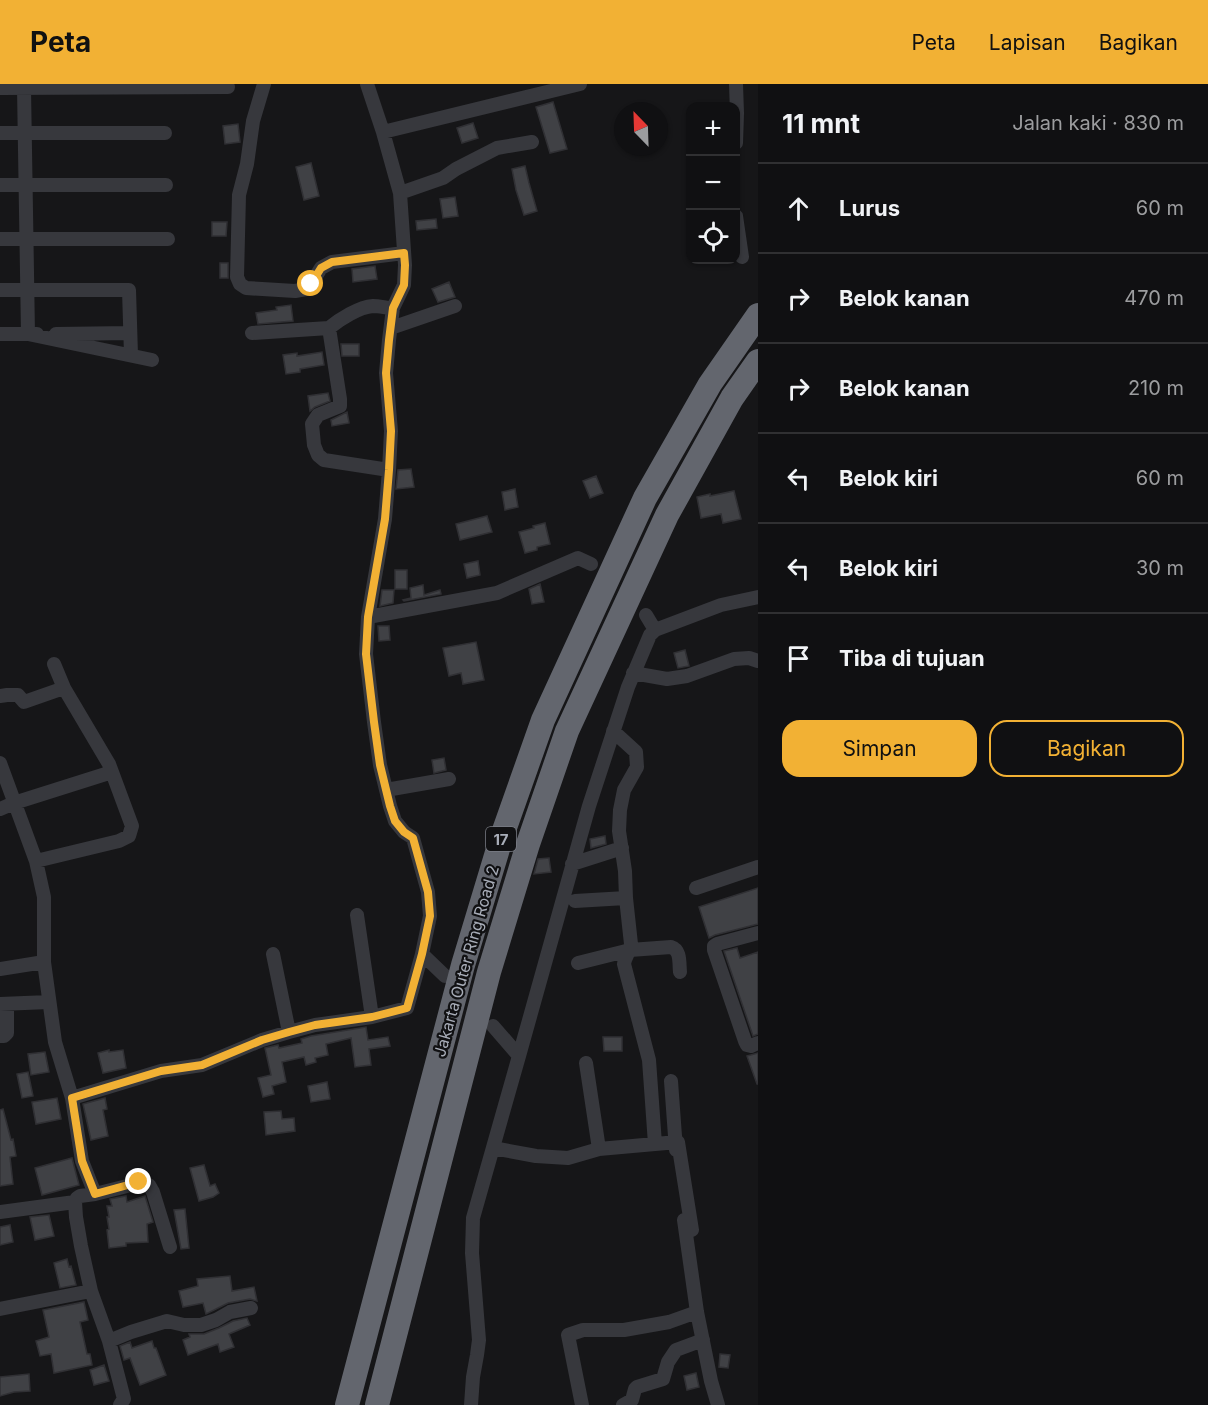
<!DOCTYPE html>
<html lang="id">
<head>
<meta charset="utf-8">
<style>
	:root { --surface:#101012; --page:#1e1e20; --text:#f1f3f6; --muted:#9c9d9f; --line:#303032; --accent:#f2b134 }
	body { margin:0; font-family:Inter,sans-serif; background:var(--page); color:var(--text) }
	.controls { position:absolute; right:18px; top:18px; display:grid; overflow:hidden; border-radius:12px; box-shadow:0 2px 4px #0004 }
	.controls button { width:54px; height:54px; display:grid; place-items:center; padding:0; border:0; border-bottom:2px solid var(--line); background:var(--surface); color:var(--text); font:30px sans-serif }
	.compass { position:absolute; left:614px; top:18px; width:54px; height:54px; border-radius:50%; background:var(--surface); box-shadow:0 2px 4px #0004; rotate:337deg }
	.stop { position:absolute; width:18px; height:18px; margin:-14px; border:4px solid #f2b134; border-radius:50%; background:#fff }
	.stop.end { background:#f2b134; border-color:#fff; box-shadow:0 2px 6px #0008 }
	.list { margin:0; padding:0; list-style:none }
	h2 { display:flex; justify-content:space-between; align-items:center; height:78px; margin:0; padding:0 24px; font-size:26px }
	h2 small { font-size:20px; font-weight:400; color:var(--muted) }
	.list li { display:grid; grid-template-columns:39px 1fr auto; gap:18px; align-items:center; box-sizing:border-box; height:90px; padding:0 24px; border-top:2px solid var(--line) }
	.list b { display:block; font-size:22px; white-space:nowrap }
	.list em { font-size:20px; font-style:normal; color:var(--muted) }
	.actions { display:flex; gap:12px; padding:18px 24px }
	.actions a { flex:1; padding:14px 0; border:2px solid var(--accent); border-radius:18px; text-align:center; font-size:21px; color:var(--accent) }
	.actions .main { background:var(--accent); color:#111 }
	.icon { flex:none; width:33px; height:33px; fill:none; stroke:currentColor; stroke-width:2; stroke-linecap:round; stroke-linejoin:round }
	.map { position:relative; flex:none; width:758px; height:1321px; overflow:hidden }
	header { display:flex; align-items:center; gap:36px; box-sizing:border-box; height:84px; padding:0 30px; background:var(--accent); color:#111 }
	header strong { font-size:28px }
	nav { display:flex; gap:33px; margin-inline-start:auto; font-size:21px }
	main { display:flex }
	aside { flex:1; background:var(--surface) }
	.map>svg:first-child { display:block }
	.building { fill:#404145; stroke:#303034; stroke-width:1.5 }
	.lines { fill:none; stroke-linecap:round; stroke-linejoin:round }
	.minor { stroke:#37383d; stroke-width:14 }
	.motorway { stroke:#63666e; stroke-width:24 }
	.route { stroke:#f2b134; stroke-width:8 }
	.labels { text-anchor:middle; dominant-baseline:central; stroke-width:4.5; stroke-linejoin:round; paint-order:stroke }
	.shield { fill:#111113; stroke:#7b7e86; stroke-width:1.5 }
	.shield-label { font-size:15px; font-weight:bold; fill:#a8adb8 }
	.street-label { font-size:16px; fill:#a8adb8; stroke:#111113 }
</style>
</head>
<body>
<header>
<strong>Peta</strong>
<nav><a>Peta</a><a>Lapisan</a><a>Bagikan</a></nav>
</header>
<main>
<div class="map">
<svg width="758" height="1321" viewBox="0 0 758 1321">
	<rect width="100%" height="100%" fill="#161618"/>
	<path class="building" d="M553,18L567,65L550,69L536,23Z
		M473,39L478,54L462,59L457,44Z
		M238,40L240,58L225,60L223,42Z
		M311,79L319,112L304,116L296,83Z
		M525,82L529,99L537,127L524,131L516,106L512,85Z
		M455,113L458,132L443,134L440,115Z
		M436,135L437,144L417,146L416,137Z
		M212,138H227L226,152H212Z
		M220,179H228V194H220Z
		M375,182L377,195L353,198L352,185Z
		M449,198L455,213L438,218L432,205Z
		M291,221L293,237L258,240L256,229L277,226L276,223Z
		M341,260H359V272H342Z
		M322,268L324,281L300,285V288L286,290L283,271L297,269V272Z
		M328,309L330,317L315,323L310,327L308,312Z
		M347,328L349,339L332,342L331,336Z
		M411,385L414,403L396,405L398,386Z
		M596,392L603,409L590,414L583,397Z
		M515,405L518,423L505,426L502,408Z
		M734,407L741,435L723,439L721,430L701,434L697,413L710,410V412Z
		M487,432L492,448L460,456L456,440Z
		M545,439L550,460L537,463V466L525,469L519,448L534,444L533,442Z
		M478,477L480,491L467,494L464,480Z
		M395,486H407V505H395Z
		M540,500L544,518L532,520L529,505Z
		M423,501L424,511L440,506L441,510L404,517L403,516L411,514L410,504Z
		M382,506H394L393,519L380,522Z
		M378,542H389L390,556L379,557Z
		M476,558L484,596L463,600L461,589L449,592L443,564Z
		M685,566L689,582L678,584L674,569Z
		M444,674L446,686L434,689L432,676Z
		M605,752L606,760L591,764L590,755Z
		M549,774L551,788L534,790L538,775Z
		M758,804V840L715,851L709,854L699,823Z
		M737,864L740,874L758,868V950L753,952L724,867Z
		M366,943L368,956L388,953L390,962L369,965L371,981L355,983L351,954L326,960L328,971L315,974L316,978L306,981L304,973L282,978L286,998L272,1002L274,1010L263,1013L258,994L271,991L265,964L278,961L279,964L302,959L301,955L311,952Z
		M603,953H622V967H604Z
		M109,966V968L123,966L126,984L103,989L98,969Z
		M45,968L49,988L31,991L28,970Z
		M758,969V1000H757L747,972Z
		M28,988L33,1012L22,1014L17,990Z
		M327,998L330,1015L311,1018L308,1002Z
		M57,1014L61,1035L36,1040L32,1018Z
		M105,1014L107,1025L103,1026L108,1052L91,1056L83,1020Z
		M3,1025L11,1056L13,1055L16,1072L10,1073L13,1100L0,1102V1026Z
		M281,1027L282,1035L294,1034L295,1047L266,1051L264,1028Z
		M72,1074L79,1101L42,1111L35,1084Z
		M204,1081L210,1102L215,1100L219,1109L213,1113L199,1117L190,1084Z
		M126,1112L127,1118L145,1112L153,1138L147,1140L148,1158L126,1159V1162L109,1164L107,1146L109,1145L107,1133H109L107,1122H112L110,1115Z
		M185,1125L189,1164L181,1165L174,1126Z
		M49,1131L54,1152L35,1156L30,1133Z
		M10,1141L13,1158L0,1161V1143Z
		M67,1175L69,1183L71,1182L76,1201L60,1204L54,1179Z
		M230,1192L232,1207L254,1203L257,1217L250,1215L228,1219L206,1230L203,1219L183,1223L179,1207L198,1202L197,1195Z
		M84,1218L88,1236L80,1238L87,1270H90L92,1281L54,1289L51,1270L40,1272L36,1257L49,1253L43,1226Z
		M247,1234L250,1241L229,1250L234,1263L220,1268L218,1260L188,1271L183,1256L190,1253L189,1250H204L219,1244L233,1237Z
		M152,1257L154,1264H156L166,1291L140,1301L130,1274L124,1276L120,1262L130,1258L132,1264Z
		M720,1270L730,1271L728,1284L719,1283Z
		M104,1281L109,1297L94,1301L90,1286Z
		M696,1289L699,1303L687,1306L684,1292Z
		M29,1290L30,1307L14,1308L0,1312V1293Z"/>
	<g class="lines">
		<path class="minor" d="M264,0L253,37L247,80L239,111L237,193L240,200L246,204L295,207L306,205L311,200L321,184L332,178L404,169
			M367,0L383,48L400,109L405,181L404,201L393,224L389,256L386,289L391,347L389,386L385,435L368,533L366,570L374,638L380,681L390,722L395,737L404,748L413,754L428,808L430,832L422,870L445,892
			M0,4L228,3
			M24,4L28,250L152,276
			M383,48L580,0
			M0,49H165
			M736,59L737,29L736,0
			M0,101H166
			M400,109L443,94L456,85L497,64L532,58
			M736,132L742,173
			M0,155H168
			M0,206H129L131,271
			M329,244L340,315V322L318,331L312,340L314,361L318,371L324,376L389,386
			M391,244L455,222
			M252,249L329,244C340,235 359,223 373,222C380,222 387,224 393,224
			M0,250H37
			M56,250L130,249
			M646,531L655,546
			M368,533L497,509L578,474L591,480
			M633,589L667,595L687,592L734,575L749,574L758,577
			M0,612L7,611H18L24,618L64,604
			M613,647L636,668L637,683L624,706L620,726L619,747L625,787L626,814L631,860C630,868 625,872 624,880L649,976L655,1060L678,1058L692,1146
			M0,679L36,777L44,813V878L55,958L72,1014L82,1077L95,1110L80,1112L77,1114L75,1118L76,1133L81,1162L91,1207L109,1257L124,1315L120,1321
			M386,706L449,695
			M0,725L14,719L112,688
			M36,777L119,757L129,752L132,742L109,680L64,604L54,580
			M572,780L622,764
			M696,804L758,783
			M575,817L626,814
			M357,831L372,933
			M758,849L717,860L714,862V866L745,957L747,961L751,962L758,959
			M273,870L289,948
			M578,879L630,866L671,863C681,866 679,879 680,888
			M0,885L44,878
			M0,920L49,918
			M0,952H4L7,949V920
			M519,972L589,722L628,603L650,551L655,546L721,521L758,513
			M586,979L599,1065
			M671,997L676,1066
			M72,1014L161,987L202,981L262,956L289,948L315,941L372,933L407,924L422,870
			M493,1064L536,1072L568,1074L599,1065L655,1060
			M95,1110L139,1099L149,1101L153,1108L170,1163
			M0,1128L75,1118
			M684,1136L697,1228L711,1297L718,1321
			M0,1225L91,1207
			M109,1257L131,1248L167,1237L184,1241H201L216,1236L230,1228L251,1224
			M471,1321L473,1293L477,1271L479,1256L472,1169L473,1134L519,972L493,942
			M582,1321L568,1251L583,1246H624L669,1238L697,1228
			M623,1321L632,1316L635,1305L637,1303L663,1295L668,1278L676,1266L703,1256"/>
		<path class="motorway" d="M347,1321L463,881L501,755L543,636L645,414L710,300L758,231
			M377,1321L489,888L528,760L567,647L667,431L732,314L758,277"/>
	</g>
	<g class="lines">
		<path class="route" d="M139,1098L95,1110L82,1077L72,1014L161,987L202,981L262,956L289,948L315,941L372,933L407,924L422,870L430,832L428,808L413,754L404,748L395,737L390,722L380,681L374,638L366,570L368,533L385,435L389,386L391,347L386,289L389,256L393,224L404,201L405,181L404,169L332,178L321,184L311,200"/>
	</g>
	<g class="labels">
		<rect class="shield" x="486" y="743" width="30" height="24" rx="4.5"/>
		<g class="shield-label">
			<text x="501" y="755">17</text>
		</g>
		<g class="street-label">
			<text transform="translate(466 877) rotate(-74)">Jakarta Outer Ring Road 2</text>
		</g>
	</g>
</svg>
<div class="controls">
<button>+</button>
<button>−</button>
<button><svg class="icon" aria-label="locate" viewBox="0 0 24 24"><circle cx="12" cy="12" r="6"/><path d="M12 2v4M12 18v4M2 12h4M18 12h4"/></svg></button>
</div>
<svg class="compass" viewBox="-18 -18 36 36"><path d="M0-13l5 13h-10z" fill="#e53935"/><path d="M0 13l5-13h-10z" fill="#9c9d9f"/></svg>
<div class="stop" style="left:311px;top:200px"></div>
<div class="stop end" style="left:139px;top:1098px"></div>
</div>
<aside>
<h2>11 mnt<small>Jalan kaki · 830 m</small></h2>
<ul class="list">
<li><svg class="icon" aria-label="ahead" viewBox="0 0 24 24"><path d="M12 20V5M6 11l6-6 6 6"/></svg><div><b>Lurus</b></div><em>60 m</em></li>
<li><svg class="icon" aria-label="right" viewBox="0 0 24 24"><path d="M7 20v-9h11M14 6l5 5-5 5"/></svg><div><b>Belok kanan</b></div><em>470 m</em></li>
<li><svg class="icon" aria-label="right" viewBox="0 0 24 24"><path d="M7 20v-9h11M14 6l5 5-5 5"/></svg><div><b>Belok kanan</b></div><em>210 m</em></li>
<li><svg class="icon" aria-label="left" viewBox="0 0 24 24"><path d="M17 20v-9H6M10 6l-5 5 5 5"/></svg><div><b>Belok kiri</b></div><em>60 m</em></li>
<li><svg class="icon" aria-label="left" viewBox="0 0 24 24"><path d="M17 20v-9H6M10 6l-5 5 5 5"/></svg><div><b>Belok kiri</b></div><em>30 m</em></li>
<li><svg class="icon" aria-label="arrive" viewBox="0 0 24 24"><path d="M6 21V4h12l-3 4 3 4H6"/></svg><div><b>Tiba di tujuan</b></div></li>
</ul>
<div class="actions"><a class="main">Simpan</a><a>Bagikan</a></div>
</aside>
</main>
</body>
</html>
